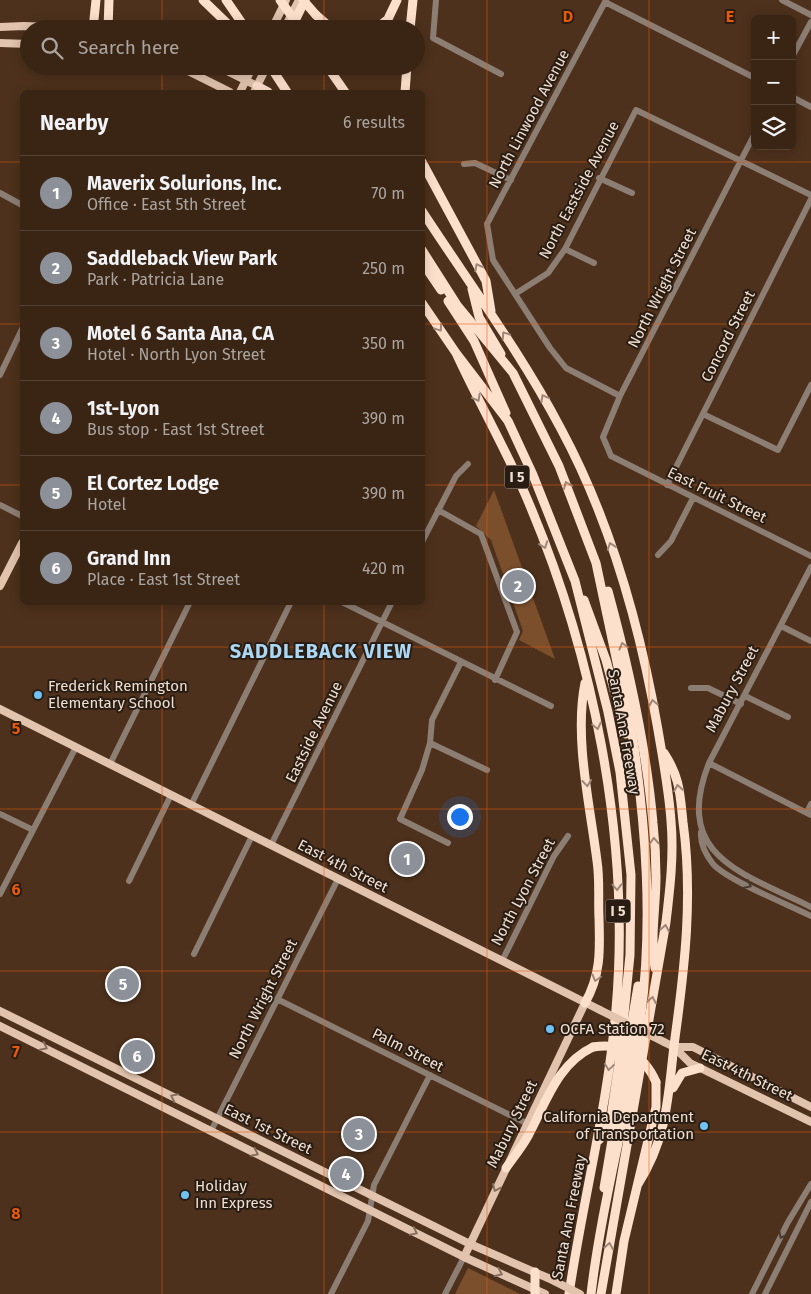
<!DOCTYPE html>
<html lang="en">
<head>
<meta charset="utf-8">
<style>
	:root { --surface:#3a2515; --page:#453122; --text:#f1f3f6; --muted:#aba5a0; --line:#544234; --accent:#8c9099 }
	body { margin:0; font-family:"Fira Sans",sans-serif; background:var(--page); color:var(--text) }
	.controls { position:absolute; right:15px; top:15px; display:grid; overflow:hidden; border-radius:8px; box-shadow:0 2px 12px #0003 }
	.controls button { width:45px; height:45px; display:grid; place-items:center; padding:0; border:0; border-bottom:1px solid var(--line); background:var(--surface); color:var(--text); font:25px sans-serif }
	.you { position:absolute; left:459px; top:816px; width:18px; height:18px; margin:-12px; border:4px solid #fff; border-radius:50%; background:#1a73e8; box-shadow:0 0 0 8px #1a73e833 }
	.badge { display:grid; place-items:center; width:32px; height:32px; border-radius:50%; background:var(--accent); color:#fff; font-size:16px; font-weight:700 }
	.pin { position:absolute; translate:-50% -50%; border:2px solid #fff; box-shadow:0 1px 5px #0006 }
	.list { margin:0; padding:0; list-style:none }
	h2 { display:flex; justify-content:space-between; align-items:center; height:65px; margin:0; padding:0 20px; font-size:21px }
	h2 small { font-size:16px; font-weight:400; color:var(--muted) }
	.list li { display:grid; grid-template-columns:32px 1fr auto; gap:15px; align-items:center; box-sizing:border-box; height:75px; padding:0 20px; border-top:1px solid var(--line) }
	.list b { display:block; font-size:19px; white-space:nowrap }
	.list p { margin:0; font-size:16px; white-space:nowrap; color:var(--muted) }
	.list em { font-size:16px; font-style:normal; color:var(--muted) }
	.icon { flex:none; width:28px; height:28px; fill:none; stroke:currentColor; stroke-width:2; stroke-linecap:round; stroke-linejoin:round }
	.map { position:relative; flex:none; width:811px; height:1294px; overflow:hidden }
	.search { position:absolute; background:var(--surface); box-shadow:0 2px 12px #0003; left:20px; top:20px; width:405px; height:55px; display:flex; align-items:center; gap:12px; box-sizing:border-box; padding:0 18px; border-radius:28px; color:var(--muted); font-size:19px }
	.panel { position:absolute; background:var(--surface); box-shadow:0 2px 12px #0003; left:20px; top:90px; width:405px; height:515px; border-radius:8px }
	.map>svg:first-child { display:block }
	.green { fill:#7b4f2c }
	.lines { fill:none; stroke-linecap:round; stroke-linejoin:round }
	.minor { stroke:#8d7e74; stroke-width:6 }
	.major { stroke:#e1c3ae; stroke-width:8 }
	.highway { stroke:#fde0cc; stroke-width:9 }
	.major-bridge { stroke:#e1c3ae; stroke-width:8 }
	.highway-bridge { stroke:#fde0cc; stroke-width:9 }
	.oneway { stroke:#9e8879 }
	.oneway2 { stroke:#473a30 }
	.oneway3 { stroke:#857060 }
	.grid { fill:none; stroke:#e8590c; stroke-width:1; stroke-opacity:0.55 }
	.poi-dot { fill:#70c1f4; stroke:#291d13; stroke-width:2 }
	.labels { text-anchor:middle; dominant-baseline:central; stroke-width:4; stroke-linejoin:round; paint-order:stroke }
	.shield { fill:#291d13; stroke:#b4a498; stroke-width:1 }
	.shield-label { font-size:14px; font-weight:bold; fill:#f0ded1 }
	.street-label { font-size:15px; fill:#f0ded1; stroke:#291d13 }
	.poi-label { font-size:15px; fill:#f0ded1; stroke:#291d13; text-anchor:start }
	.district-label { font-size:20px; font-weight:bold; letter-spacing:1px; fill:#add8f5; stroke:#291d13 }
	.grid-label { font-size:16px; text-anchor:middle; font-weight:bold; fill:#e8590c; stroke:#291d13; stroke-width:4; stroke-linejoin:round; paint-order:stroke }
</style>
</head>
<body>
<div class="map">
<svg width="811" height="1294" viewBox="0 0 811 1294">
	<rect width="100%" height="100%" fill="#4d311c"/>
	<path class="green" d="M494,490L555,659L519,640L523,631L491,540L476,526Z
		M468,1268L520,1294H455Z"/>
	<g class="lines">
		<path class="minor" d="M436,0L433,38L501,74
			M606,0L487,224L493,260L550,348L566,368L620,396
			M782,0L811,15
			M605,2L755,78
			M792,57L811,22
			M792,97L811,107
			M755,133L620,396L603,437L611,456L811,556
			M464,164L475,163L511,180
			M599,178L632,193
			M0,193L22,205
			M565,249L594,263
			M515,294L548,273L565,249L636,110L811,195
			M0,375L22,329
			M703,414L778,450L811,385
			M667,485L811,199
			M0,505L22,516
			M438,510L481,534L517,632L495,680
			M422,542L456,476L468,464
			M658,555L671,541L693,498
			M811,567L709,763C672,857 743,873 811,907
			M342,602L551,706
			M781,626L811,641
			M691,688H708L741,704
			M745,696L788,717
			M430,743L487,770
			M709,763L811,815
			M110,764L190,602
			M191,805L291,602
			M807,812L811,804
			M0,814L33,830
			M701,832C700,843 706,855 713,864C727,880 789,905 811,916
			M448,843L400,819L422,770L430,743L432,720L461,662
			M271,845L392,602
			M129,881L171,795
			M0,894L76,747
			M194,954L252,836
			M502,961L554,856L568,836
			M277,999L526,1123
			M211,1131L338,879
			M331,1294L368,1221L374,1185L430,1075
			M445,1294L464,1257
			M752,1294L788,1222L811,1184
			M765,1294L811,1202"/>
		<path class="major" d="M0,27L24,26L114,29
			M272,29L286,0
			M284,29L299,0
			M0,43L29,44
			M178,66L230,92
			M217,66L257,86
			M240,92L253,66
			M254,92L267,66
			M0,586L22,543
			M0,709L600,1010
			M0,1011L470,1244L548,1278
			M0,1026L464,1257L545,1294
			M664,1042L674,1047L690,1063L811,1122
			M674,1047H693L811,1107
			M464,1257L585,1003"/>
		<path class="highway" d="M203,0L233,29
			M226,0L246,29
			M316,15L332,29
			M93,29L96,0
			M108,29L109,0
			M291,29L305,0
			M376,29L388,19L397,0
			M410,29L413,0
			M270,66L287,92
			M327,66L345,92
			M257,86L268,92
			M405,92L407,66
			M422,162L486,281L491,311
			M422,211C469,283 521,353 561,429C611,522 640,626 658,730C663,760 669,791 671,821C674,855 670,888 666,922L601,1294
			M422,250L457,305L513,373L559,466L596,563L632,733
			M422,262L441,290
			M472,289L479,317L501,354
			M448,301L474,341L506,413
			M422,303L456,353L508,421L533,475L575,581L608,712L620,772L631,875L630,955L619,1064L610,1124L599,1140
			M456,353C478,401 504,446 525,494C593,651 631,839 616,1009C608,1105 583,1199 569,1294
			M608,591C629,668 646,744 653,823C655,841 656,859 656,877C656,908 650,936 655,968
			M584,600L606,660L626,734
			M585,683C574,738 590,805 597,861C600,880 598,899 599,918C600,950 601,975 585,1003
			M673,1088L682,1073L700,1068
			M506,1168C513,1158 522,1147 528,1136C546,1103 557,1064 593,1047
			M638,1184C669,1136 668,1091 675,1038C685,965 693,895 683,822C680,794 680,777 664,753
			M535,1294V1272
			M616,1294L624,1241L656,1107V1082"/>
		<path class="major-bridge" d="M600,1010L664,1042
			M548,1278L580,1294"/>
		<path class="highway-bridge" d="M280,0L301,29
			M303,0L316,15
			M593,1047C623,1042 644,1055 656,1082
			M604,1188L638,986
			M591,1294C602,1200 629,1109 641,1015C653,920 646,827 632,733"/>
	</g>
	<defs><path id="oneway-chevron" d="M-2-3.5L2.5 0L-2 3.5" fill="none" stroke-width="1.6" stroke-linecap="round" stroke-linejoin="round" transform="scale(1.25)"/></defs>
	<g class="oneway">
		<use href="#oneway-chevron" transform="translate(478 267) rotate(-118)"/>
		<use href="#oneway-chevron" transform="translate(439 328) rotate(56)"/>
		<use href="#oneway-chevron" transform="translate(505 335) rotate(-124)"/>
		<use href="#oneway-chevron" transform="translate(477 398) rotate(62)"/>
		<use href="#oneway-chevron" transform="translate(544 398) rotate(-119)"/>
		<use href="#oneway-chevron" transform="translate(567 485) rotate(-113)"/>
		<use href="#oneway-chevron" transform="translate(544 545) rotate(70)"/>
		<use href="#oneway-chevron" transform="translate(611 546) rotate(-109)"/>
		<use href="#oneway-chevron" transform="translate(623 646) rotate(-105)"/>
		<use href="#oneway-chevron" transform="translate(653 703) rotate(-101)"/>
		<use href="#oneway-chevron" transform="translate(597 726) rotate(77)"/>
		<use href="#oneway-chevron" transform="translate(587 783) rotate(84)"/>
		<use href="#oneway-chevron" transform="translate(678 788) rotate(-100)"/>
		<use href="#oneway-chevron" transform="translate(654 841) rotate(-93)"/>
		<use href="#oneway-chevron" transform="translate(617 887) rotate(88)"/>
		<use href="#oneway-chevron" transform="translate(665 928) rotate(-80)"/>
		<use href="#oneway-chevron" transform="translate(596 978) rotate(105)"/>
		<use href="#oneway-chevron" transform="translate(652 1000) rotate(-80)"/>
		<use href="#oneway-chevron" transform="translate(609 1067) rotate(98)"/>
		<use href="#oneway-chevron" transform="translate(609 1246) rotate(-80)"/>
	</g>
	<g class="oneway2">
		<use href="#oneway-chevron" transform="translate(748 885) rotate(26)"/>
		<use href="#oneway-chevron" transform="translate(782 1235) rotate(117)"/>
	</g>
	<g class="oneway3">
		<use href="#oneway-chevron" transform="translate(44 1047) rotate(26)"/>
		<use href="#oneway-chevron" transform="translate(174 1097) rotate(-154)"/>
		<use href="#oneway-chevron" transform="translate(255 1153) rotate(26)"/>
		<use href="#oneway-chevron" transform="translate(496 1188) rotate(115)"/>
		<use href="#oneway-chevron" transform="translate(414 1232) rotate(26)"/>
		<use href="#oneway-chevron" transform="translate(499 1273) rotate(25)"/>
	</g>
	<path class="grid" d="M162,0V29M324,0V29M487,0V1294M649,0V1294M162,66V92M324,66V92M0,162H22M422,162H811M0,324H22M422,324H811M0,485H22M422,485H811M162,602V1294M324,602V1294M0,647H811M0,809H811M0,971H811M0,1132H811"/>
	<g class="poi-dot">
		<circle cx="38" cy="695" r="5"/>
		<circle cx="550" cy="1029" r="5"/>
		<circle cx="704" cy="1126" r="5"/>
		<circle cx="185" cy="1195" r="5"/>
	</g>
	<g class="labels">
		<g class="shield">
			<rect x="504.5" y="465.5" width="25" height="23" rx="4"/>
			<rect x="605.5" y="899.5" width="25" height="23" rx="4"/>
		</g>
		<g class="shield-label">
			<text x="517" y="477">I 5</text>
			<text x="618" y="911">I 5</text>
		</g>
		<g class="street-label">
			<text transform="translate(529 119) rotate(-62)">North Linwood Avenue</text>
			<text transform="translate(579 190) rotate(-62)">North Eastside Avenue</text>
			<text transform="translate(662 288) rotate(-63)">North Wright Street</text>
			<text transform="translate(728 336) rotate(-63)">Concord Street</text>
			<text transform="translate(717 495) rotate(26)">East Fruit Street</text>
			<text transform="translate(732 689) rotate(-62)">Mabury Street</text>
			<text transform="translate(314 732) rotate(-64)">Eastside Avenue</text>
			<text transform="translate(624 732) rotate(80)">Santa Ana Freeway</text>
			<text transform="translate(343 866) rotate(27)">East 4th Street</text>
			<text transform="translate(523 892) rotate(-62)">North Lyon Street</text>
			<text transform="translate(263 999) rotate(-63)">North Wright Street</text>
			<text transform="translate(408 1050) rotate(27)">Palm Street</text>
			<text transform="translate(747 1075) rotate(26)">East 4th Street</text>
			<text transform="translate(512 1124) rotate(-64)">Mabury Street</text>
			<text transform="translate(268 1129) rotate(26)">East 1st Street</text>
			<text transform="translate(569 1217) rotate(-79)">Santa Ana Freeway</text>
		</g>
		<g class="poi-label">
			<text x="48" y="686">Frederick Remington<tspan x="48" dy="17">Elementary School</tspan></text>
			<text x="560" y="1029">OCFA Station 72</text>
			<text x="694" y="1117" text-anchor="end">California Department<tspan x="694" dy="17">of Transportation</tspan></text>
			<text x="195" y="1186">Holiday<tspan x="195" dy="17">Inn Express</tspan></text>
		</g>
		<g class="district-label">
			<text x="321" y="651">SADDLEBACK VIEW</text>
		</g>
	</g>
	<g class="grid-label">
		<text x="568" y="22">D</text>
		<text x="730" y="22">E</text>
		<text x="16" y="734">5</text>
		<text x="16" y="895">6</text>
		<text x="16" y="1057">7</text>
		<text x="16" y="1219">8</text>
	</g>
</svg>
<div class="controls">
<button>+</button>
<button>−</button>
<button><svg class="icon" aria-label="layers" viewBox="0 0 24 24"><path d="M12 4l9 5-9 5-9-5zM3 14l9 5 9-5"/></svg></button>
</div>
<div class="you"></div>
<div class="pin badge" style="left:407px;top:859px">1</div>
<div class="pin badge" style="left:518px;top:586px">2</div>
<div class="pin badge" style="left:359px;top:1134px">3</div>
<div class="pin badge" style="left:346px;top:1174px">4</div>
<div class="pin badge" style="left:123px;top:984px">5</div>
<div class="pin badge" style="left:137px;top:1056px">6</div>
<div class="search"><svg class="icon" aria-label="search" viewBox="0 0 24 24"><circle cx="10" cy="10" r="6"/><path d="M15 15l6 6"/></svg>Search here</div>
<section class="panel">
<h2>Nearby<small>6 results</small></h2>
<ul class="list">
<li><span class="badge">1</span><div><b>Maverix Solurions, Inc.</b><p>Office · East 5th Street</p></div><em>70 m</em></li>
<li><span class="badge">2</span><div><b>Saddleback View Park</b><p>Park · Patricia Lane</p></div><em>250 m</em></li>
<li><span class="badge">3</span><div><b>Motel 6 Santa Ana, CA</b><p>Hotel · North Lyon Street</p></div><em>350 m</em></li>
<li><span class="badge">4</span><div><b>1st-Lyon</b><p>Bus stop · East 1st Street</p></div><em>390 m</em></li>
<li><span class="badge">5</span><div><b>El Cortez Lodge</b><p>Hotel</p></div><em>390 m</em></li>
<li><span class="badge">6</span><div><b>Grand Inn</b><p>Place · East 1st Street</p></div><em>420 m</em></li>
</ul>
</section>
</div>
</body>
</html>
